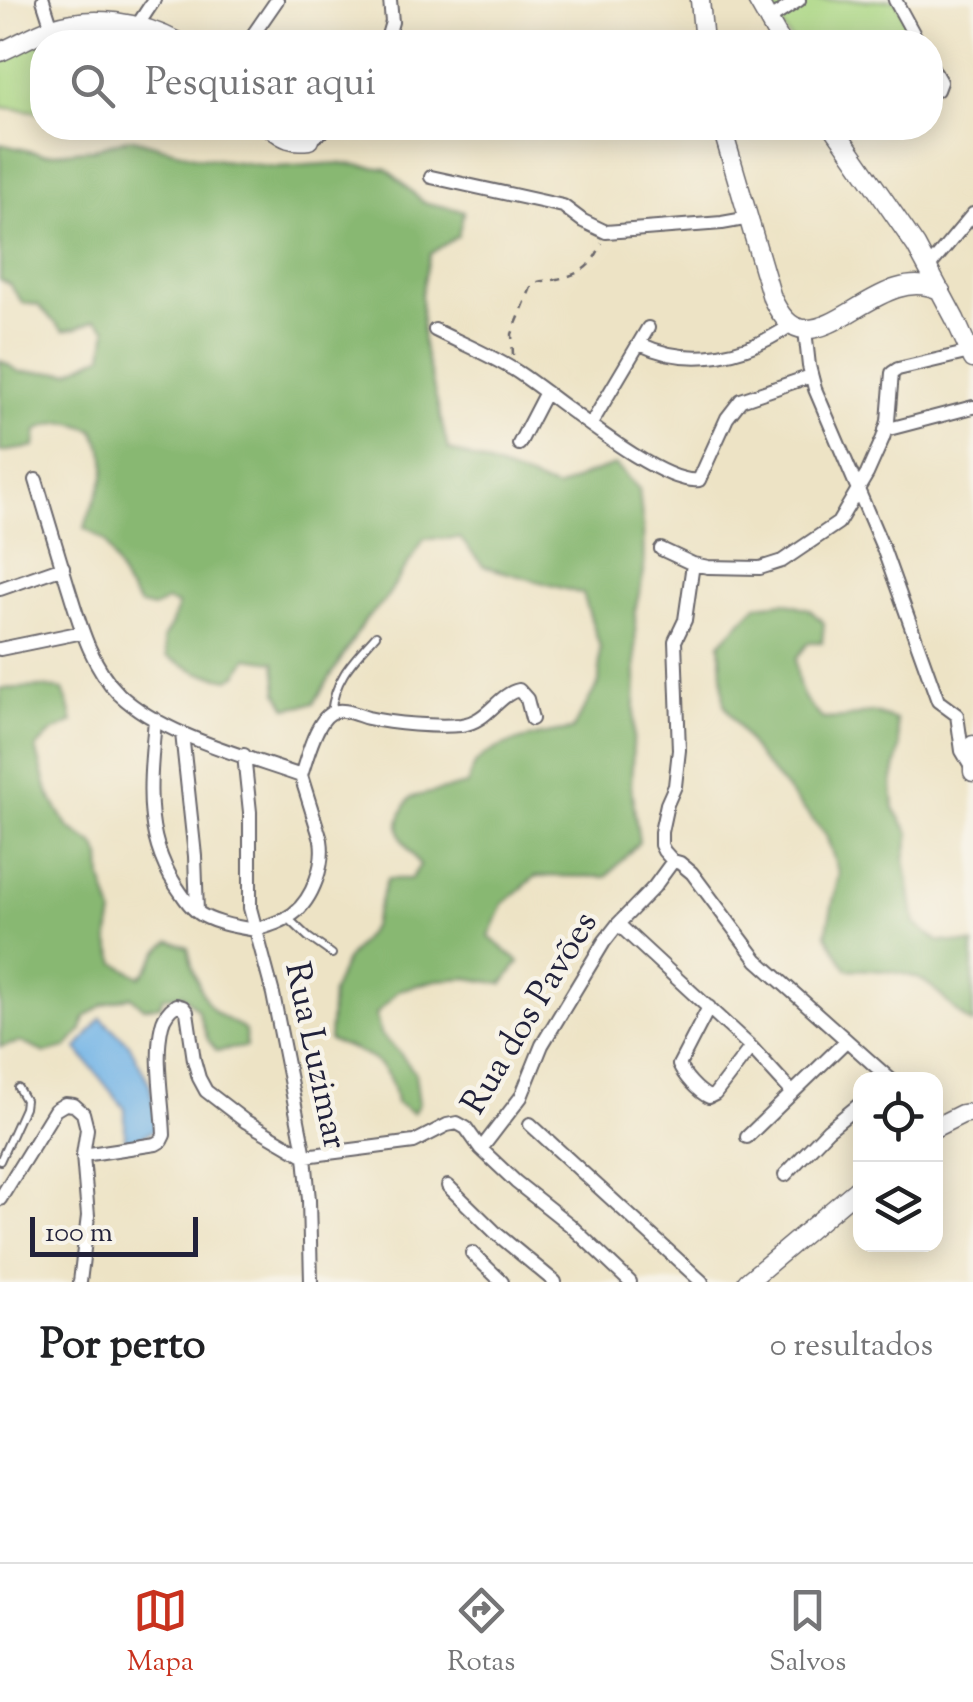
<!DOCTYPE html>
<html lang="pt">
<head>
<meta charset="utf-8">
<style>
	:root { --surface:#fff; --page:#f6f6f6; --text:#202124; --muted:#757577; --line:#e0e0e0; --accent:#c8321e }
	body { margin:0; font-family:"Sorts Mill Goudy",serif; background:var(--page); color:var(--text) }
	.controls { position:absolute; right:30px; bottom:30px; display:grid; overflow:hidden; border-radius:20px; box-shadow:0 5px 25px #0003 }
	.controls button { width:90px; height:90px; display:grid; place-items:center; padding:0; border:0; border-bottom:2px solid var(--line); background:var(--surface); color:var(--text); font:50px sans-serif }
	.scale { position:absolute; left:30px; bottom:25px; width:168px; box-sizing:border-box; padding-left:10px; border:5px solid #22223b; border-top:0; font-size:28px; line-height:35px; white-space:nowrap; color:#22223b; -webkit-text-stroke:8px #f7f3e8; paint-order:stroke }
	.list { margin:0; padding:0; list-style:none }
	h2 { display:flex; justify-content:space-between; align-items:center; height:130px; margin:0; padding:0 40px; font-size:42px }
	h2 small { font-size:32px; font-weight:400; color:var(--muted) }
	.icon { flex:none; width:55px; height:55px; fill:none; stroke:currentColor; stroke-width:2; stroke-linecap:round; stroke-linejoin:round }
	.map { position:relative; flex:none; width:973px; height:1282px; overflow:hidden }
	.search { position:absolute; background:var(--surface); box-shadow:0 5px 25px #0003; left:30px; right:30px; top:30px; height:110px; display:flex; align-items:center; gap:25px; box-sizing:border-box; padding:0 35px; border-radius:40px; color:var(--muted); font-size:38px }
	.sheet { height:280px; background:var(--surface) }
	nav { display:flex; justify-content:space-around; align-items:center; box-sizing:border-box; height:140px; border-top:2px solid var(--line); background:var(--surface); font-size:28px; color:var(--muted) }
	nav a { display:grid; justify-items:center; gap:5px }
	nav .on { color:var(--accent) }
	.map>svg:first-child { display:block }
	.green { fill:#abd784; stroke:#667c60; stroke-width:2.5 }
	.forest { fill:#88b872; stroke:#556d56; stroke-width:2.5 }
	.water { fill:#71b3e6; stroke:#4a6a90; stroke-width:2.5 }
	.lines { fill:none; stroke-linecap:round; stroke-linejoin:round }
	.lane-casing { stroke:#69666b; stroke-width:10 }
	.street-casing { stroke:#69666b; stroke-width:16 }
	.secondary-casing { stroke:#69666b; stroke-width:21 }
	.path { stroke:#69666b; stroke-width:2.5; stroke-dasharray:8 8; stroke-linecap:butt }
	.lane { stroke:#fff; stroke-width:6 }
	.street { stroke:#fff; stroke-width:12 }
	.secondary { stroke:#fff; stroke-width:18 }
	.labels { text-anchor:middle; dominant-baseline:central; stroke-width:9; stroke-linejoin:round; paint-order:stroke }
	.street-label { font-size:35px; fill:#22223b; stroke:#f7f3e8 }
</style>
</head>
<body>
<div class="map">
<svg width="973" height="1282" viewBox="0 0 973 1282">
	<rect width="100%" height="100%" fill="#f7f3e8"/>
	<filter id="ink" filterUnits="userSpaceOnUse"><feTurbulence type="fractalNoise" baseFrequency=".01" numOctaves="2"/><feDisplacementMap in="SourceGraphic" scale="20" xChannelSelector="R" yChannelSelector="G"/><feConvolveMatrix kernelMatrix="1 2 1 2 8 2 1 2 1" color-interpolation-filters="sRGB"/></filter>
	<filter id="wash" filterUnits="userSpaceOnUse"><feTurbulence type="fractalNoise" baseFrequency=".0048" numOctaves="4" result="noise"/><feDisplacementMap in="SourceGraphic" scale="40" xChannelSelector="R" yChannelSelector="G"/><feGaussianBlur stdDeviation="2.25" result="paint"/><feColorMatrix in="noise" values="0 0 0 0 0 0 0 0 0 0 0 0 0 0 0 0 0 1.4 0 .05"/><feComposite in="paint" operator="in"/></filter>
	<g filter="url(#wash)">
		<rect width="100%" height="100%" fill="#ede3c5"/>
		<path class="green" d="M789,0H896L920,42H792L772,11Z
			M102,32L150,42H42V112L0,107V59C38,41 59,31 102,32Z"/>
		<path class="forest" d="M130,138L198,157L277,167L340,163L387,169L423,202L464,211L458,236L430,254L421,295L423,343L448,449L557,489L588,474L615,465L639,489L643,529L644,572L635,611L636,681L631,786L639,842L606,877L536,876L503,904L489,937L519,962L503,984L467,978L436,980L399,990L376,1014L380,1034L398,1051L415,1073L419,1104L413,1113L396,1103C391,1059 366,1055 329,1040L332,992L345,962L372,927L387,879H411L420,865C400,837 389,828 411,797L467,785C470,778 472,767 477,762C496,742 546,733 572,730L599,682L600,647L583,594L483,566L460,538L424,539L383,603L366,619L314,703L287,708L278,692L275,662L247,658L238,674L229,679L200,673L167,657L163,639L172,623L178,605L167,601L153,608L140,605L126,586L105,541L85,528C90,503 111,479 104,454C101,446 97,438 94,430C71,421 59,419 37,430L35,447L0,452V360L20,372H69L103,355L107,329L96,320L77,328L63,331L38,305L23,303L9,284L0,280V144L43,154L94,149Z
			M784,602L809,609L824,623L822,642H809L796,659C797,687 801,700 823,719L844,718L872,712L896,720L900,747L892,784L894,808L910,834L905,859L915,924L938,941L973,944V1024C956,1014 946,1000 932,987C912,969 872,970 847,969L826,934L839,874L826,835L759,758L724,704L720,643L757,605Z
			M41,687L63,690L69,706L73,722L51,733L36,748L49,795L69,828L95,845L101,857L102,879L113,914L108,941L116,963L140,977C155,965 154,950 171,941L188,947C191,965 202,1003 218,1014C227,1020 237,1023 245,1031L246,1047L217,1051L208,1040L197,1009L182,994L163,997L160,1005L144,1008L131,996L103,1005L85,1017L82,1030L66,1048L45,1053L21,1042L0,1047V689Z"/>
		<path class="water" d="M101,1018L129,1044L150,1085L158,1128L125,1145V1109L77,1049Z"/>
	</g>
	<g filter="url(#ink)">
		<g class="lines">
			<g class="lane-casing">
				<path id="lane" d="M331,713C335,677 353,661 376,635
					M289,919L308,937L332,954
					M0,1161L24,1108L25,1100L18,1088"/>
			</g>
			<g class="street-casing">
				<path id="street" d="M43,0L52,28
					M895,0L918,42
					M768,20L799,0
					M137,26L154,0
					M248,42L277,0
					M386,42L392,22L390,0
					M930,64L940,82L937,90
					M309,140L327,128
					M431,177L563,206L583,221L606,232L722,223L750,218
					M929,267L973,214
					M435,330C463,344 493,356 519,373C556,397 659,486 699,480L727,418L741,400L811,376
					M805,330L809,366L815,389L883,548L938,701L957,715L962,751L971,766
					M640,344C690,368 747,356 791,325
					M591,424L648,328
					M885,430L973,407
					M519,444L546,392
					M36,480C46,514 57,549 67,583C79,621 90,665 119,694C162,735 245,756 301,776L321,840C325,864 313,899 293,914C282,922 268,926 255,930
					M661,549L693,564L708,567L760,568L782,561L838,523L867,474L883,438L888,421L892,373L898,369L970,352
					M693,564L685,620L675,641L679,750L675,786L667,804L661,832V845L664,851L673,861L680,863L692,873L757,960L891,1080
					M0,589L63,567
					M0,649L83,632
					M155,719C150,782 141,839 181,893C185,899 190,906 196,911C211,923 237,927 255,930
					M182,733L195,856L197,912
					M244,755L250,812V908L273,994L305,1156L309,1200L311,1282
					M301,776C306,760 316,721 331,713C342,707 357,715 368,718C394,724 435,727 461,725C488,722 498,694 519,690L527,699L532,719
					M618,924L751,1047L792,1092
					M709,1007L679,1065C684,1076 697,1091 709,1097L715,1094L751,1047
					M530,1124L702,1282
					M747,1137L846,1041
					M83,1155L156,1144L161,1141L164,1135C163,1102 154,1057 162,1025C164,1016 169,1010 176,1005L183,1007L187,1012L194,1060L199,1078L206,1091L245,1121L305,1156L414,1142L447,1125L457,1123L466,1128L481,1149
					M785,1175L828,1130L860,1104
					M448,1186L497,1234L555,1282
					M0,1199L55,1110L65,1104L74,1105L83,1113L87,1129L83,1155L88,1216L80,1282
					M472,1253L502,1282
					M630,1282L570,1225L516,1182L481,1149L521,1097L542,1045L604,942L618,924L654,887L673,861"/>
			</g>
			<g class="secondary-casing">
				<path id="secondary" d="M700,0L704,42
					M757,0L781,42
					M0,52C17,45 34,34 52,28C93,14 140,22 178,42
					M271,128C284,139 292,142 309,140
					M722,128L772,298C778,311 788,328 804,329C844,332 890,265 941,291
					M834,128L916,246L955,319L973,359
					M973,745V772
					M936,1127L962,1114L973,1112
					M747,1282L860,1187"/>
			</g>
			<path class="path" d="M513,355L512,334L532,285C541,279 547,282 557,279C582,274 592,266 602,243"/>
			<use href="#lane" class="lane"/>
			<use href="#street" class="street"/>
			<use href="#secondary" class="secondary"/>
		</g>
	</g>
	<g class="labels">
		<g class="street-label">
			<text transform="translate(531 1014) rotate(-59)">Rua dos Pavões</text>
			<text transform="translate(314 1056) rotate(78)">Rua Luzimar</text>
		</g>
	</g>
</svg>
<div class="controls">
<button><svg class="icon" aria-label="locate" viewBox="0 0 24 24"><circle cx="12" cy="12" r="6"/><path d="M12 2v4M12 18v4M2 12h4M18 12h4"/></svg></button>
<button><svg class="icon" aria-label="layers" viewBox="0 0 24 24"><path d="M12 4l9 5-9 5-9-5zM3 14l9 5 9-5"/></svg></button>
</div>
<div class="scale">100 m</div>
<div class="search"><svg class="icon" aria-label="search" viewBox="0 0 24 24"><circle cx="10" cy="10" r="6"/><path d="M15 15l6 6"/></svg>Pesquisar aqui</div>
</div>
<section class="sheet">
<h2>Por perto<small>0 resultados</small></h2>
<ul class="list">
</ul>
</section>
<nav>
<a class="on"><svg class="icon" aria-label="map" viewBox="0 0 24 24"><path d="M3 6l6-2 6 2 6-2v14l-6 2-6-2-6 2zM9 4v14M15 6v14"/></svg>Mapa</a>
<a><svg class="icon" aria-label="directions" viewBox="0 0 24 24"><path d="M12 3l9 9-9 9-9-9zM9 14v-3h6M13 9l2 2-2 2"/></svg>Rotas</a>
<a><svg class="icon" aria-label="saved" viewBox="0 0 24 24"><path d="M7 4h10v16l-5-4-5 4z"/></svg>Salvos</a>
</nav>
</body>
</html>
